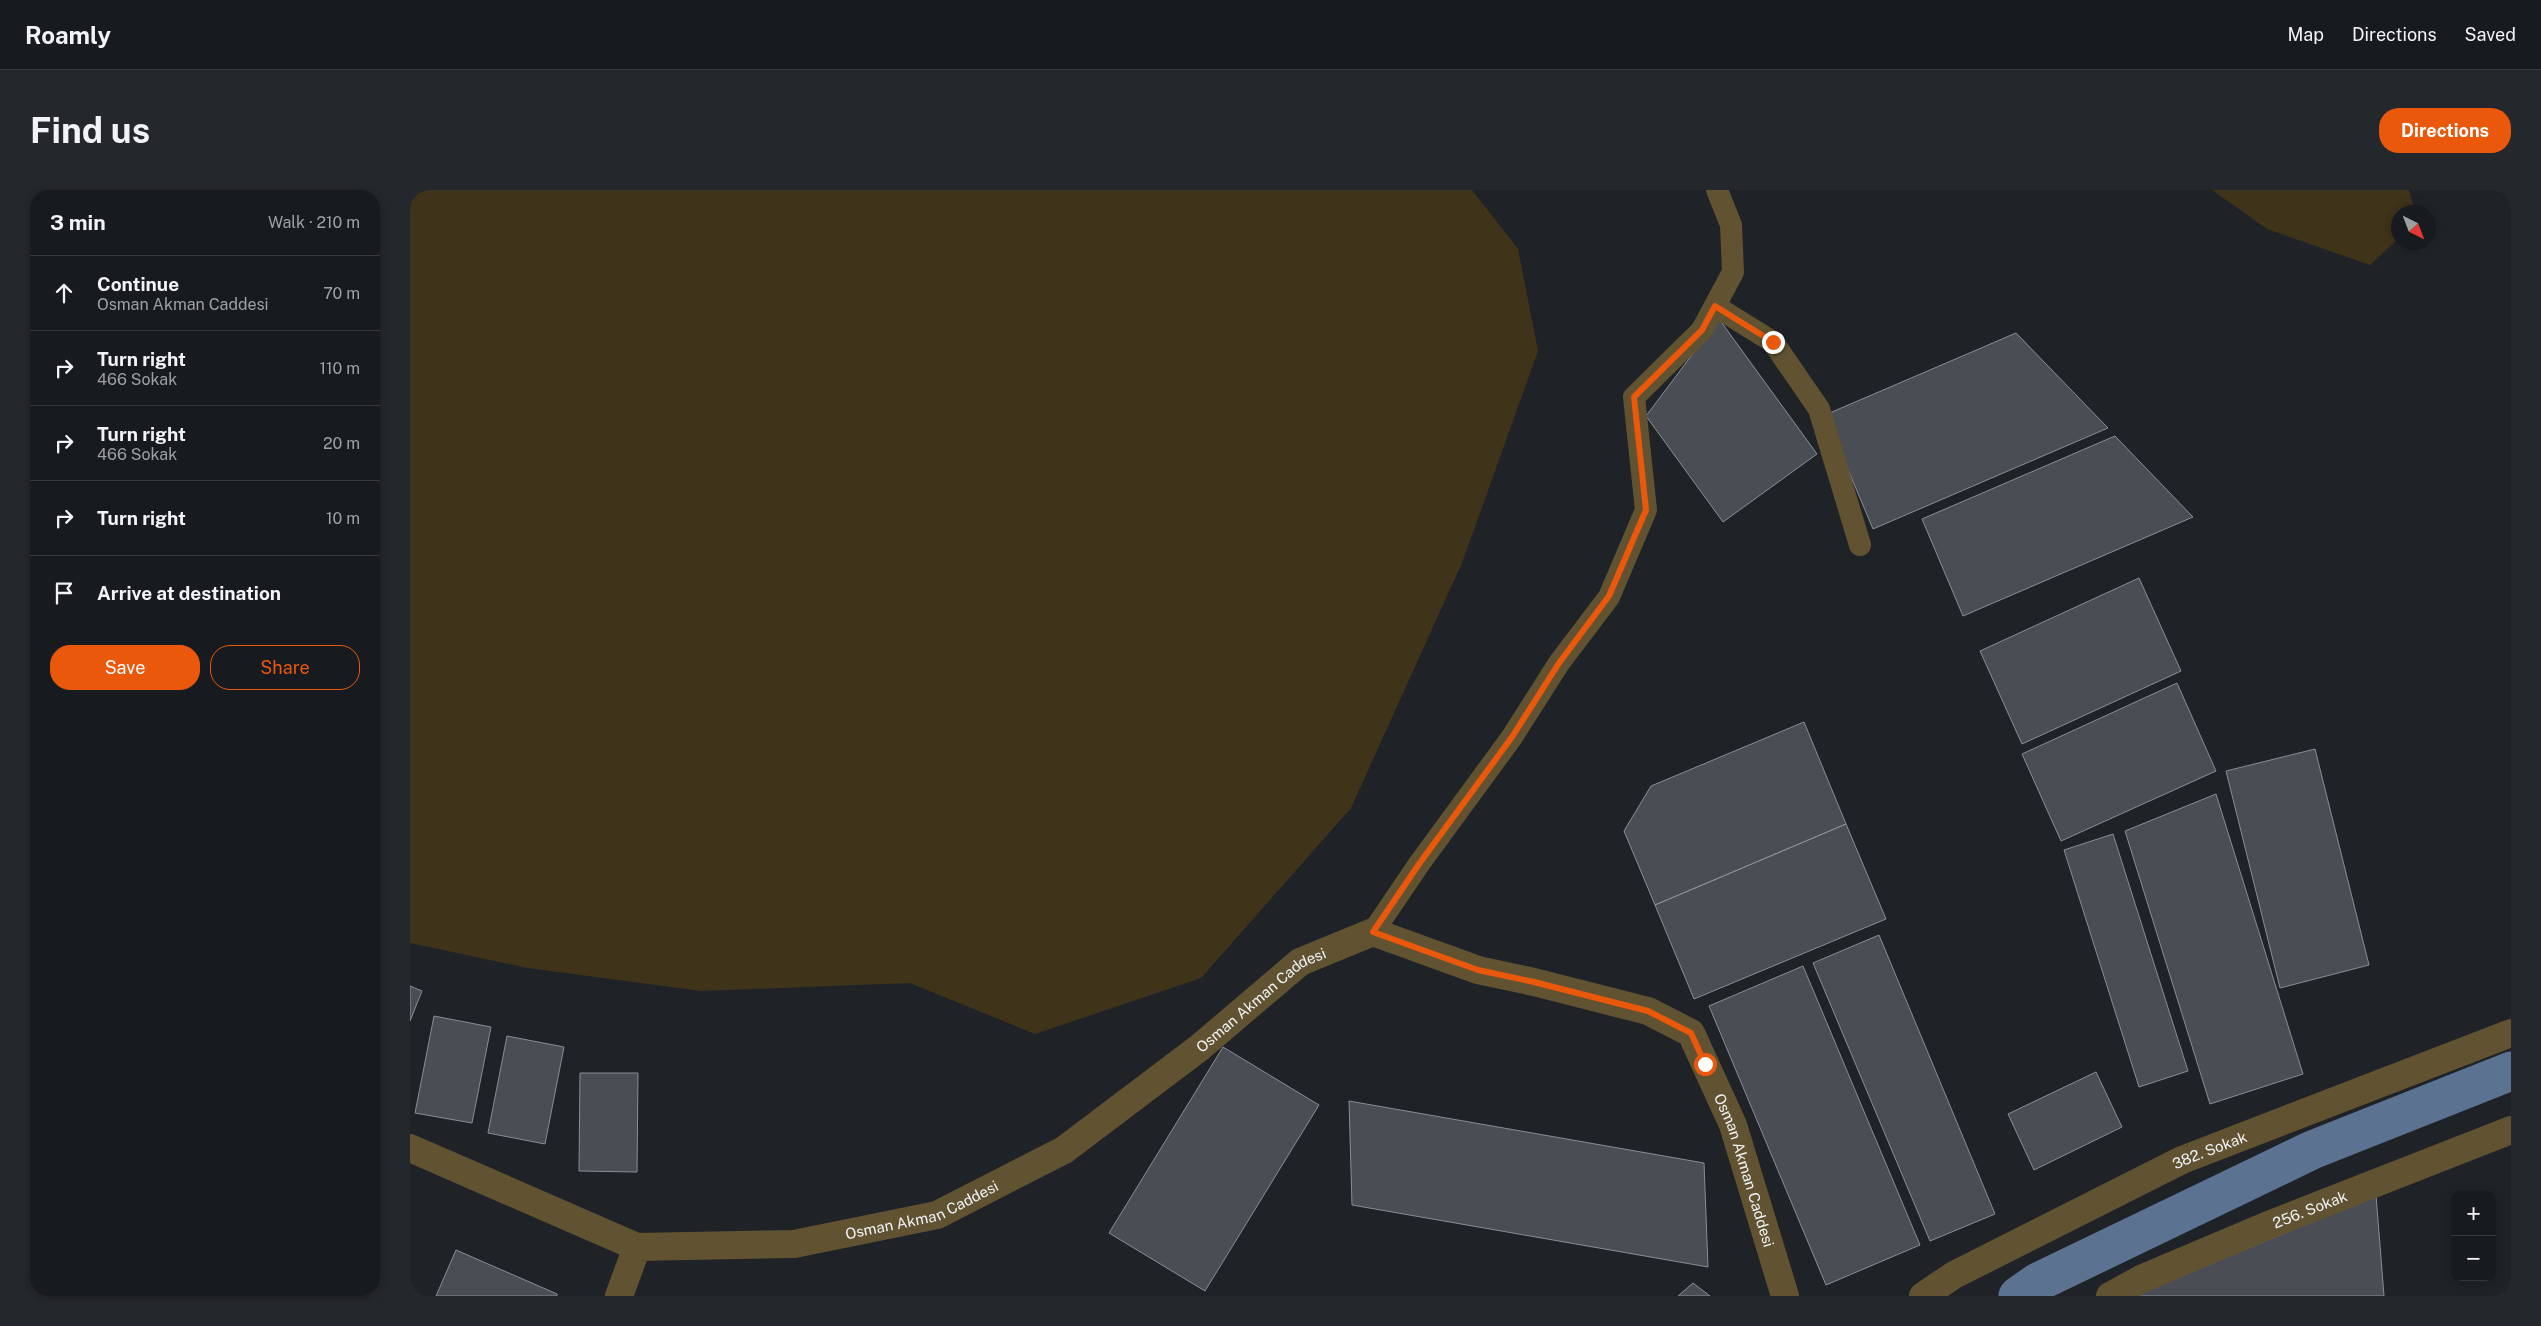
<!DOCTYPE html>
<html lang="en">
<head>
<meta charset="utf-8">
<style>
	:root { --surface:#171a1e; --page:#24272b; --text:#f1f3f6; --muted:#9ea1a4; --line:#36383c; --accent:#ea580c }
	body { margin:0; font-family:"Public Sans",sans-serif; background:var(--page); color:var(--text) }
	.controls { position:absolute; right:15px; bottom:15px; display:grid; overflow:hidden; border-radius:10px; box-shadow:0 2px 8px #0003 }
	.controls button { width:45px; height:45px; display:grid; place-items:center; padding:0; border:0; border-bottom:1px solid var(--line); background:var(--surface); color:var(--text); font:25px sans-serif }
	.compass { position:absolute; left:1981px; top:15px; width:45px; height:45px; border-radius:50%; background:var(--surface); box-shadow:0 2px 8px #0003; rotate:138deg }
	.stop { position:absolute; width:15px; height:15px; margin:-11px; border:4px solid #ea580c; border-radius:50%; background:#fff }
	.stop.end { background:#ea580c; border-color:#fff; box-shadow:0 1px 5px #0008 }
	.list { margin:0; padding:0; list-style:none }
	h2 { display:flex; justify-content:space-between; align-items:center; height:65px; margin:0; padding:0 20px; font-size:21px }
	h2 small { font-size:16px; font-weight:400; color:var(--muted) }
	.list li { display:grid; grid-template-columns:32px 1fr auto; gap:15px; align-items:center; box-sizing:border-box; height:75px; padding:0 20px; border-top:1px solid var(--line) }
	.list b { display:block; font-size:19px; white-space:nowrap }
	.list p { margin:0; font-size:16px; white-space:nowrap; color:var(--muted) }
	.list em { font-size:16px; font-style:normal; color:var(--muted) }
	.actions { display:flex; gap:10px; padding:15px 20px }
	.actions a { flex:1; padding:11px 0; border:1px solid var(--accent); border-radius:20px; text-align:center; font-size:18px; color:var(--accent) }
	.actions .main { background:var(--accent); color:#fff }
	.icon { flex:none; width:28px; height:28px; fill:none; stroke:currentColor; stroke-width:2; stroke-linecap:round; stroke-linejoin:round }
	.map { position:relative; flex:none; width:2101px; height:1106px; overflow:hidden; border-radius:20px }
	header { display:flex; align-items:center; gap:30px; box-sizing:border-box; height:70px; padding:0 25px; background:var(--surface); border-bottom:1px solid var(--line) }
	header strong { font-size:24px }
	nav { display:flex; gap:28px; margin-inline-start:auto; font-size:18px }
	.intro { display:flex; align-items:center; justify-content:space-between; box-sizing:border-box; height:120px; padding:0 30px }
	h1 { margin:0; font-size:35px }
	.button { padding:12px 22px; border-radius:20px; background:var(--accent); color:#fff; font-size:18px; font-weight:700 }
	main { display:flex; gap:30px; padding:0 30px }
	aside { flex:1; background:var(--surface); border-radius:20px; box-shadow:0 2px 8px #0003 }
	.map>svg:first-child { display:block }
	.green { fill:#3f341a }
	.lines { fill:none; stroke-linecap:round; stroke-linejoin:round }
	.canal { stroke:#5b7291; stroke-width:39 }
	.building { fill:#4a4e54; stroke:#898e95 }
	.service { stroke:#615332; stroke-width:22 }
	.minor { stroke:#615332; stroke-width:28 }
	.route { stroke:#ea580c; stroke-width:6 }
	.labels { text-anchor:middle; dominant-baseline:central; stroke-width:4; stroke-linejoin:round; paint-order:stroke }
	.street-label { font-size:15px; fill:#f0f2f6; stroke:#161a1f }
</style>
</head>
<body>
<header>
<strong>Roamly</strong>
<nav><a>Map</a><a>Directions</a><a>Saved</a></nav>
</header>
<div class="intro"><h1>Find us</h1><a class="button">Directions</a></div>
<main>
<aside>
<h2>3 min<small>Walk · 210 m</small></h2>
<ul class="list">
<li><svg class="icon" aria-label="ahead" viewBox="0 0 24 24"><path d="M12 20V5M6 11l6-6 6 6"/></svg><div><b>Continue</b><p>Osman Akman Caddesi</p></div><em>70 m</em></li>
<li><svg class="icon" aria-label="right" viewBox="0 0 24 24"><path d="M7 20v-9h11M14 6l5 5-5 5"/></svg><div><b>Turn right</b><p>466 Sokak</p></div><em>110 m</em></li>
<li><svg class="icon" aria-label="right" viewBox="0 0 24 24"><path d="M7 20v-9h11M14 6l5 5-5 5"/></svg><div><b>Turn right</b><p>466 Sokak</p></div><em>20 m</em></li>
<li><svg class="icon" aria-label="right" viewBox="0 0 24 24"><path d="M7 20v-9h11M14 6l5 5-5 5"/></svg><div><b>Turn right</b></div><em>10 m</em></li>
<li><svg class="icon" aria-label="arrive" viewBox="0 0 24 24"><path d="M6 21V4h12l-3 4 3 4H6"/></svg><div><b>Arrive at destination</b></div></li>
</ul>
<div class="actions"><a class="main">Save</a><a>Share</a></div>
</aside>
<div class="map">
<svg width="2101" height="1106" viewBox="0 0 2101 1106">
	<rect width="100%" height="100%" fill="#1f2328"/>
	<path class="green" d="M0,0H1062L1108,59L1128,161L1052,373L941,618L791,788L625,844L500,793L291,801L118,778L0,753Z
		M1802,0H1999L2005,22H1988V49L1960,75L1857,39Z"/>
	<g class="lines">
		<path class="canal" d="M1608,1106L1628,1092L1902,960L2101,881"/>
	</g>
	<path class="building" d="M1309,129L1407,264L1313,332L1236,226Z
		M1606,143L1698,238L1463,339L1415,225Z
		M1705,246L1783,327L1553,426L1512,329Z
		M1729,388L1771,481L1612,554L1570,461Z
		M1767,493L1806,581L1651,651L1612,564Z
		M1394,532L1436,634L1245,715L1214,641L1241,596Z
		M1905,559L1959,775L1870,798L1816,581Z
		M1806,604L1893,884L1800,914L1715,641Z
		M1436,634L1476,729L1284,809L1245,715Z
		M1703,644L1778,881L1729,897L1654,660Z
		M1469,745L1585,1024L1520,1051L1403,773Z
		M1393,776L1510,1055L1416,1095L1299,816Z
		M0,796L12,801L0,831Z
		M24,826L81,837L62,933L5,923Z
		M97,846L154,857L135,954L78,943Z
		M813,857L909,915L795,1101L699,1043Z
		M1686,882L1712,937L1624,980L1598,924Z
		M170,883H228L227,982L169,981Z
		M939,911L1294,973L1298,1077L942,1015Z
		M1966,1005L1974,1106H1723Z
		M46,1060L147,1104V1106H26Z
		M1283,1093L1300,1106H1268Z"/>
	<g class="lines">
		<path class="service" d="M1305,116L1363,152L1409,219L1450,355
			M963,742L1009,674L1102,547L1149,473L1199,407L1236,320L1224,207L1292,140L1323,82L1321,35L1307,0"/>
		<g class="minor">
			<path d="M0,958L227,1057"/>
			<path id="s1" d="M209,1106L227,1057L384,1054L527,1025L654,960L789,858L890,772L963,742L1068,780L1124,792L1238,821L1281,843L1323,935L1375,1106"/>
			<path id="s2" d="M1513,1106L1544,1085L1772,970L2101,843"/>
			<path id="s3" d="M1700,1106L1731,1089L1861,1034L2101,940"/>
		</g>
	</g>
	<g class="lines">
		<path class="route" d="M1295,874L1281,843L1238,821L1124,792L1068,780L963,742L1009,674L1102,547L1149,473L1199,406L1236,320L1224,207L1292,140L1305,116L1363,152"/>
	</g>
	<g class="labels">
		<g class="street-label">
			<text stroke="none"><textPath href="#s1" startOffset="746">Osman Akman Caddesi</textPath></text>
			<text stroke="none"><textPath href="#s2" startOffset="322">382. Sokak</textPath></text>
			<text stroke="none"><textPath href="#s1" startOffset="1361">Osman Akman Caddesi</textPath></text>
			<text stroke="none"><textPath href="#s1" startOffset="342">Osman Akman Caddesi</textPath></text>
			<text stroke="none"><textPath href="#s3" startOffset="218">256. Sokak</textPath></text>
		</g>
	</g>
</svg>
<div class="controls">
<button>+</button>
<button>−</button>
</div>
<svg class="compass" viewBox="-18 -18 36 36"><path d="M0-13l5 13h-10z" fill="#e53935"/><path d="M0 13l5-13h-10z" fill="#9ea1a4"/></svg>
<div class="stop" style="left:1295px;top:874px"></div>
<div class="stop end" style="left:1363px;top:152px"></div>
</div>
</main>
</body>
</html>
